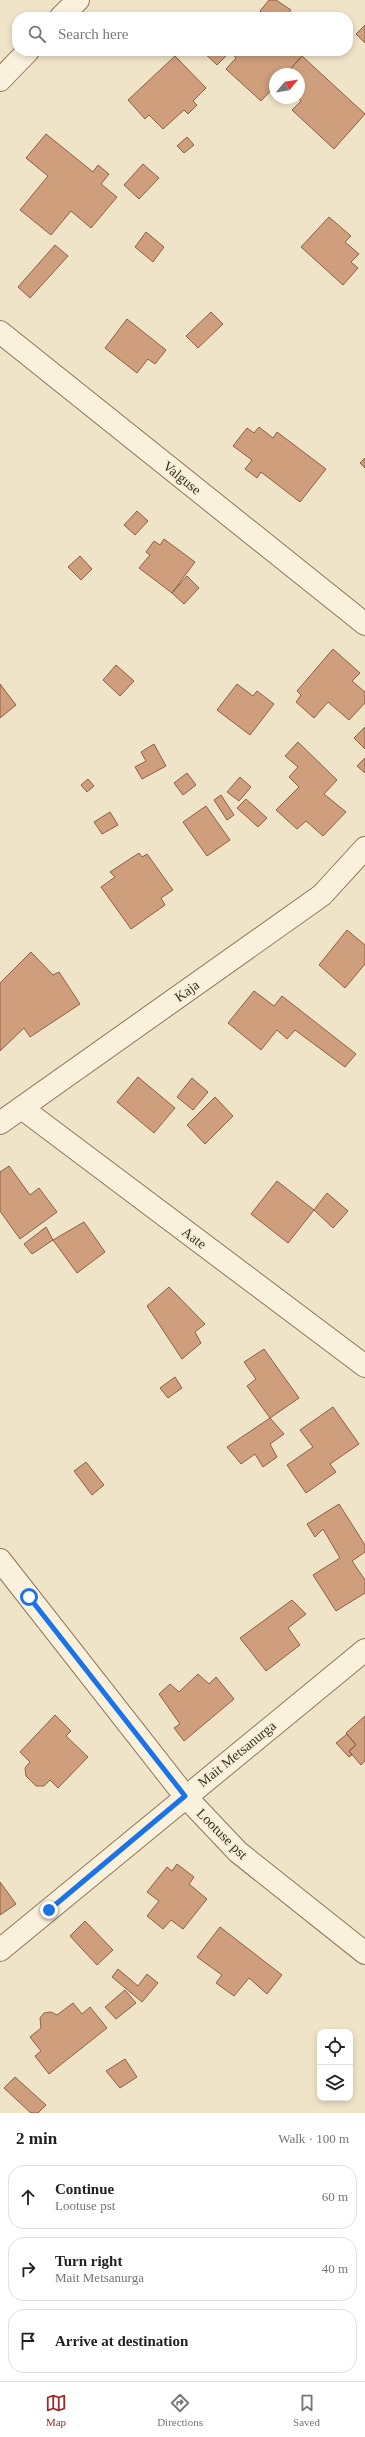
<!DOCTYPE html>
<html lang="en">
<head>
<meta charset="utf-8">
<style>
	:root { --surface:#fff; --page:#f2f2f2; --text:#222; --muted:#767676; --line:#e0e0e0; --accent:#9e2a2b }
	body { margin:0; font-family:"Times New Roman",serif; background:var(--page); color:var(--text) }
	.controls { position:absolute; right:12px; bottom:12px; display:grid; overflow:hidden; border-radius:8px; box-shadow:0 2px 6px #0003 }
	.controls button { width:36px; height:36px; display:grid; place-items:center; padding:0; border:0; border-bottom:1px solid var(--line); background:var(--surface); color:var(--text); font:20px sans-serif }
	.compass { position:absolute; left:269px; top:68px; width:36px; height:36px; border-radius:50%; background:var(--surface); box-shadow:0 2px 6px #0003; rotate:60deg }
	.stop { position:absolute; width:12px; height:12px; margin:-9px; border:3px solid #1a73e8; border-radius:50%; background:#fff }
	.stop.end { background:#1a73e8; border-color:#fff; box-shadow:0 1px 4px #0008 }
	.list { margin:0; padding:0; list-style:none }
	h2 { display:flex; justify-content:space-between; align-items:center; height:52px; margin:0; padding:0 16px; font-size:17px }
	h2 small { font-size:13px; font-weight:400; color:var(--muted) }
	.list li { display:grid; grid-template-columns:26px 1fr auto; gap:12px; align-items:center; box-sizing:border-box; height:64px; margin:0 8px 8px; padding:0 8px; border:1px solid var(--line); border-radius:16px }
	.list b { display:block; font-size:15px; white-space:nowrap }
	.list p { margin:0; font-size:13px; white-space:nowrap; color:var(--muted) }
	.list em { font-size:13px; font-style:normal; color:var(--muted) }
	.icon { flex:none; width:22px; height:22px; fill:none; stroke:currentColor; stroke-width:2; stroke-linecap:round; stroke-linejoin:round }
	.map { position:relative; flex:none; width:365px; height:2113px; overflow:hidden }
	.search { position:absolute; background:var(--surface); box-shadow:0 2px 6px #0003; left:12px; right:12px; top:12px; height:44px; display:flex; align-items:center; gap:10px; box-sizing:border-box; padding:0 14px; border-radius:16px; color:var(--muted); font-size:15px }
	.sheet { height:268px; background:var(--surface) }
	nav { display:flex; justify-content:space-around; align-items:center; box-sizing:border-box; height:56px; border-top:1px solid var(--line); background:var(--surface); font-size:11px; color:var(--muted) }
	nav a { display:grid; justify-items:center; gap:2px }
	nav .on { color:var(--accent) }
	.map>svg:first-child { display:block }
	.building { fill:#cf9f7d; stroke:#8d5f41 }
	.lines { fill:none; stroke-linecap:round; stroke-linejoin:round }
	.street-casing { stroke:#8d765c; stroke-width:24 }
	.street { stroke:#faf1dc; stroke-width:22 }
	.route { stroke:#1a73e8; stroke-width:5 }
	.labels { text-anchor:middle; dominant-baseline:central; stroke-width:3; stroke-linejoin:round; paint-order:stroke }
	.street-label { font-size:14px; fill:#3d2e20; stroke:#f7eed8 }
</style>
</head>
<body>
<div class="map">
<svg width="365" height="2113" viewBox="0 0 365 2113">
	<rect width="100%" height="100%" fill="#f0e4c8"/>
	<path class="building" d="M269,0H276L291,10L285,17H268L260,11Z
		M365,25V43L356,34Z
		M202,51H223L227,55L217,65Z
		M230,51H296L302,56L286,74H275V86L261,101L226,69L236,58Z
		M175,56L206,88L193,101L197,105L188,114L184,110L163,129L149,115L145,119L128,100Z
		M302,56L365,114L334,149L292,110L301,101L298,98L299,74H286Z
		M46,134L93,172L98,165L109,174L101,184L117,197L91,228L71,211L51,235L20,210L48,176L26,158Z
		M187,137L194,145L184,153L177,146Z
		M143,164L159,178L139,199L124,185Z
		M329,217L351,236L345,242L359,254L351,262L358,268L343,285L301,247Z
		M146,232L164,247L153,262L135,247Z
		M55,245L68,256L30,298L18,287Z
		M211,312L223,324L198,348L186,336Z
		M127,319L166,350L155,364L148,359L137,373L105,348Z
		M259,427L273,438L277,432L326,469L300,502L261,472L257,478L245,469L252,460L233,446L247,428L254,433Z
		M365,458V468L360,463Z
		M137,511L148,521L135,535L124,525Z
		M164,539L195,562L172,593L139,568L150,555L146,552L154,541L160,545Z
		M80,556L92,569L81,580L68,567Z
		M187,576L199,588L184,604L172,593Z
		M333,649L360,673L352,681L365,692V703L349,720L328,702L314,718L296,702L301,695L297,691Z
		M116,665L134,681L120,696L103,680Z
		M0,684L16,705L0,718Z
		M237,684L253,696L257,691L274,704L250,735L217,710Z
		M365,727V749L354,738Z
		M298,742L337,780L324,794L346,812L323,836L306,821L297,829L276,810L299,787L289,777L298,767L285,756Z
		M154,744L166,766L142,779L135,767L146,761L141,752Z
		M365,758V773L357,766Z
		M187,773L196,785L183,795L174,783Z
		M240,777L251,787L239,801L227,792Z
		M88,779L94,786L87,792L81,785Z
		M221,795L234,815L227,820L214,800Z
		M246,799L267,818L258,827L237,808Z
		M206,806L230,840L207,856L183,822Z
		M110,812L118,825L102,834L94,822Z
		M139,853L142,857L147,854L173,890L161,898L165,905L131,929L101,887L115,877L110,872Z
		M347,930L365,945V964L345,988L319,965Z
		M31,952L53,975L59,972L80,1004L30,1037L24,1028L0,1051V983Z
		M254,991L274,1006L282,996L356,1054L345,1067L295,1030L287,1039L277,1030L261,1050L228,1023Z
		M138,1077L175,1108L154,1133L117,1102Z
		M192,1078L208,1092L193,1110L177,1097Z
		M215,1097L233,1116L205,1144L187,1125Z
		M9,1166L30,1195L39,1188L57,1212L20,1239L0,1211V1172Z
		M277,1181L314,1210L288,1243L251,1214Z
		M327,1193L348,1211L333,1228L314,1210Z
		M84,1222L105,1252L77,1273L53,1240Z
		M46,1227L53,1240L32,1254L24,1244Z
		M169,1287L205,1324L195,1332L201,1343L182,1359L147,1306Z
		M264,1349L299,1398L270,1418L247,1386L256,1379L244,1362Z
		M175,1377L182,1388L168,1398L160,1388Z
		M333,1407L359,1444L330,1464L336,1472L306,1493L287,1465L313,1447L300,1430Z
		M270,1418L284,1434L270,1444L277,1457L263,1467L255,1454L241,1464L227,1447Z
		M86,1462L104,1485L92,1495L74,1471Z
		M339,1504L365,1545V1552L352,1561L365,1580V1593L336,1611L313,1575L340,1558L323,1529L315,1537L307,1524Z
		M292,1600L306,1614L288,1628L300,1645L266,1671L240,1638Z
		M198,1674L209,1684L216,1677L234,1699L184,1741L174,1728L180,1724L159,1694L170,1684L179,1692Z
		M55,1715L71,1731L66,1736L88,1757L58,1788L50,1780L44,1786H36L26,1776L25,1768L30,1762L20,1752Z
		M365,1716V1761L361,1765L349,1751L356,1745L346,1733Z
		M347,1734L356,1745L349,1751L352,1755L349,1757L336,1743Z
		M177,1864L194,1877L189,1884L207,1899L183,1929L171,1920L163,1929L147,1916L159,1901L147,1892L167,1867L172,1871Z
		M0,1882L16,1904L0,1915Z
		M85,1921L113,1950L97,1965L70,1936Z
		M220,1927L282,1975L267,1994L249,1978L234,1996L216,1983L222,1975L197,1957Z
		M118,1969L138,1986L147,1974L158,1983L142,2002L112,1977Z
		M125,1990L136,2003L116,2019L105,2007Z
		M73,2003L82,2014L90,2007L107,2028L49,2074L35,2056L41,2051L30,2037L41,2028L40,2018L44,2013L51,2012L57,2015Z
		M125,2059L137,2077L120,2088L106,2071Z
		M15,2077L46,2105L38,2113H31L4,2088Z"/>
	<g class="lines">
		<g class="street-casing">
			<path id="street" d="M61,17L78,0
				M0,80L28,51
				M0,332L365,624
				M23,1109L365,1366
				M0,1123L322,895L365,848
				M0,1560L185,1796L238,1852L365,1953
				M0,1950L365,1650"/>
		</g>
		<use href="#street" class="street"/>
	</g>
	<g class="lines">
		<path class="route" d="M29,1597L185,1796L49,1910"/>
	</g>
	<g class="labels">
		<g class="street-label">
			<text transform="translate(182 478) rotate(39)">Valguse</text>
			<text transform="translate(187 991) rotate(-36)">Kaja</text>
			<text transform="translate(194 1238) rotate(37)">Aate</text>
			<text transform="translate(237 1754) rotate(-39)">Mait Metsanurga</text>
			<text transform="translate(222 1834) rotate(45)">Lootuse pst</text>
		</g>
	</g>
</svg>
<div class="controls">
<button><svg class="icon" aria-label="locate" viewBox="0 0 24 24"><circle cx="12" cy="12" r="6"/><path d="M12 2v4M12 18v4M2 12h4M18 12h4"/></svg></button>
<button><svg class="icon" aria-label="layers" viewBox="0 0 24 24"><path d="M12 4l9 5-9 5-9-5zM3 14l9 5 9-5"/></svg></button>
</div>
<svg class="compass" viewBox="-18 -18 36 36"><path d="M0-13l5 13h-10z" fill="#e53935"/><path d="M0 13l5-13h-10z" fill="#767676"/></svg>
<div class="stop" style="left:29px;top:1597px"></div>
<div class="stop end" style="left:49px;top:1910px"></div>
<div class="search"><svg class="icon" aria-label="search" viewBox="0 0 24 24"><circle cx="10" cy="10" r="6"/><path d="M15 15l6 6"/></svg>Search here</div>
</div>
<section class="sheet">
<h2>2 min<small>Walk · 100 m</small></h2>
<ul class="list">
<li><svg class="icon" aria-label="ahead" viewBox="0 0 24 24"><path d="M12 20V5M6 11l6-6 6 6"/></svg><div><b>Continue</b><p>Lootuse pst</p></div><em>60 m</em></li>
<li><svg class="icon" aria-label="right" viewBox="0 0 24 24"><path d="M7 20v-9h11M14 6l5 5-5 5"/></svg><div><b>Turn right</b><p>Mait Metsanurga</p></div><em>40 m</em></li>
<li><svg class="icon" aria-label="arrive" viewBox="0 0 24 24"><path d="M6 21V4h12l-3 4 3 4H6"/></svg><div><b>Arrive at destination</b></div></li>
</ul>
</section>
<nav>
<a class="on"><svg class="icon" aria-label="map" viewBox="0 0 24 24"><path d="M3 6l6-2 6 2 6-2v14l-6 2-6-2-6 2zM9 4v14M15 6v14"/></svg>Map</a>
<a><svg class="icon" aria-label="directions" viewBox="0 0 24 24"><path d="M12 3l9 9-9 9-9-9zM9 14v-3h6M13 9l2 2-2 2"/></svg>Directions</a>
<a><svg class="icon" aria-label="saved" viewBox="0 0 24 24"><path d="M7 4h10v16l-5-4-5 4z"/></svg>Saved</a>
</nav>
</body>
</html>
